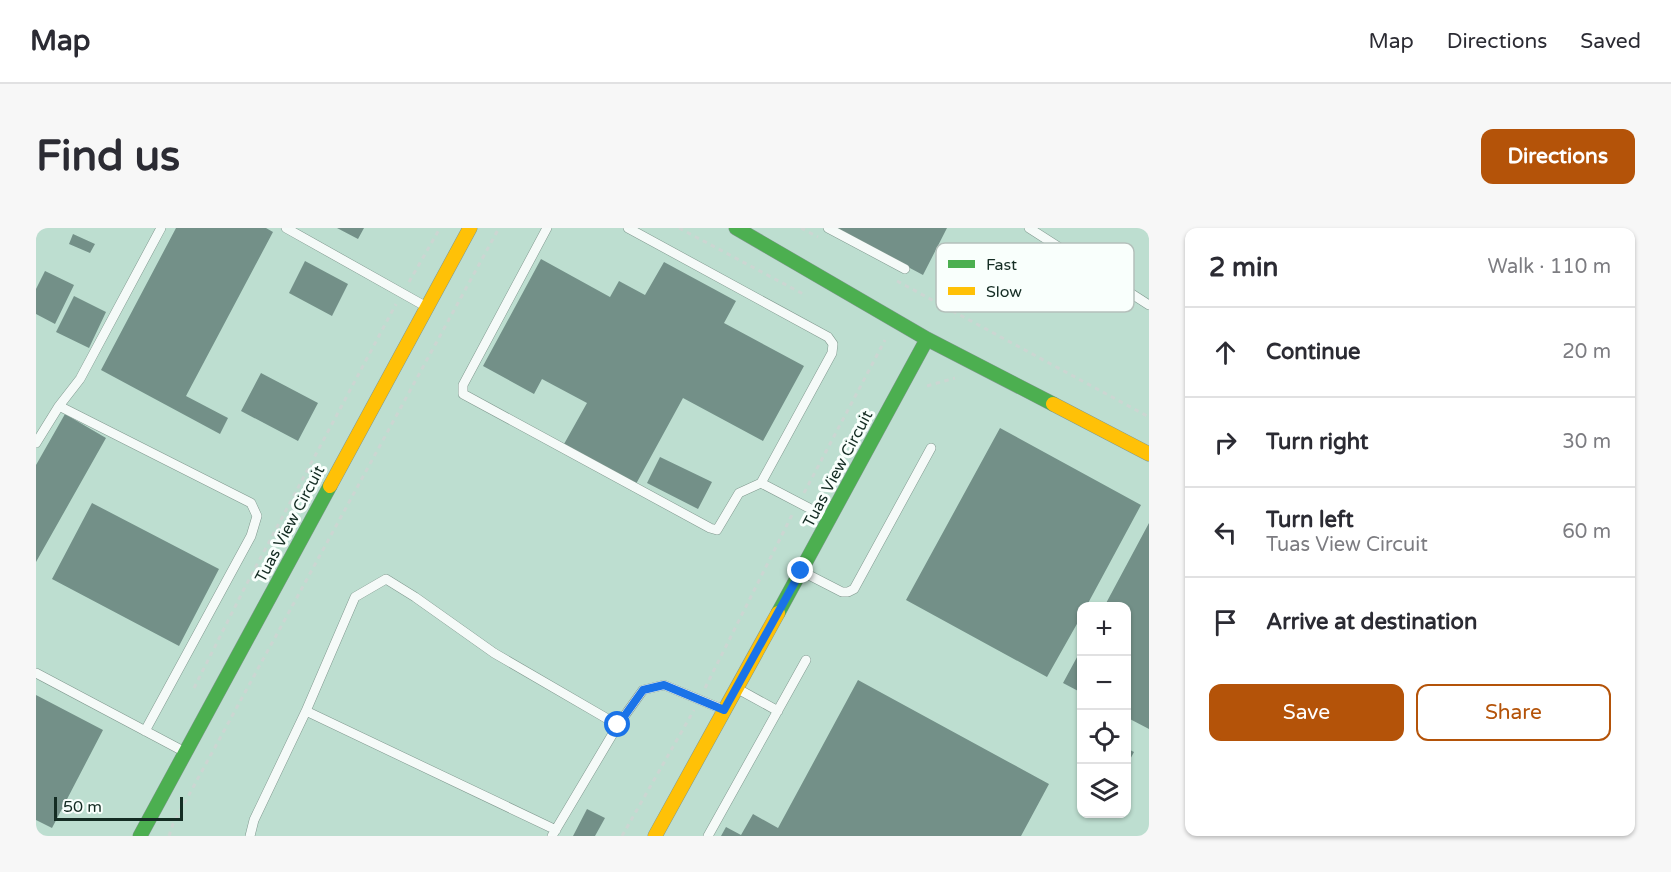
<!DOCTYPE html>
<html lang="en">
<head>
<meta charset="utf-8">
<style>
	:root { --surface:#fff; --page:#f7f7f7; --text:#2b2b33; --muted:#7c7c81; --line:#e1e1e2; --accent:#b45309 }
	body { margin:0; font-family:"Varela Round",sans-serif; background:var(--page); color:var(--text) }
	.controls { position:absolute; right:18px; bottom:18px; display:grid; overflow:hidden; border-radius:12px; box-shadow:0 2px 4px #0004 }
	.controls button { width:54px; height:54px; display:grid; place-items:center; padding:0; border:0; border-bottom:2px solid var(--line); background:var(--surface); color:var(--text); font:30px sans-serif }
	.scale { position:absolute; left:18px; bottom:15px; width:129px; box-sizing:border-box; padding-left:6px; border:3px solid #142c23; border-top:0; font-size:16px; line-height:21px; white-space:nowrap; color:#142c23; -webkit-text-stroke:4px #f9fffc; paint-order:stroke }
	.stop { position:absolute; width:18px; height:18px; margin:-14px; border:4px solid #1a73e8; border-radius:50%; background:#fff }
	.stop.end { background:#1a73e8; border-color:#fff; box-shadow:0 2px 6px #0008 }
	.list { margin:0; padding:0; list-style:none }
	h2 { display:flex; justify-content:space-between; align-items:center; height:78px; margin:0; padding:0 24px; font-size:26px }
	h2 small { font-size:20px; font-weight:400; color:var(--muted) }
	.list li { display:grid; grid-template-columns:39px 1fr auto; gap:18px; align-items:center; box-sizing:border-box; height:90px; padding:0 24px; border-top:2px solid var(--line) }
	.list b { display:block; font-size:22px; white-space:nowrap }
	.list p { margin:0; font-size:20px; white-space:nowrap; color:var(--muted) }
	.list em { font-size:20px; font-style:normal; color:var(--muted) }
	.actions { display:flex; gap:12px; padding:18px 24px }
	.actions a { flex:1; padding:14px 0; border:2px solid var(--accent); border-radius:12px; text-align:center; font-size:21px; color:var(--accent) }
	.actions .main { background:var(--accent); color:#fff }
	.icon { flex:none; width:33px; height:33px; fill:none; stroke:currentColor; stroke-width:2; stroke-linecap:round; stroke-linejoin:round }
	.map { position:relative; flex:none; width:1113px; height:608px; overflow:hidden; border-radius:12px }
	header { display:flex; align-items:center; gap:36px; box-sizing:border-box; height:84px; padding:0 30px; background:var(--surface); border-bottom:2px solid var(--line) }
	header strong { font-size:28px }
	nav { display:flex; gap:33px; margin-inline-start:auto; font-size:21px }
	.intro { display:flex; align-items:center; justify-content:space-between; box-sizing:border-box; height:144px; padding:0 36px }
	h1 { margin:0; font-size:42px }
	.button { padding:15px 27px; border-radius:12px; background:var(--accent); color:#fff; font-size:21px; font-weight:700 }
	main { display:flex; gap:36px; padding:0 36px }
	aside { flex:1; background:var(--surface); border-radius:12px; box-shadow:0 2px 4px #0004 }
	.map>svg:first-child { display:block }
	.building { fill:#739088 }
	.lines { fill:none; stroke-linecap:round; stroke-linejoin:round }
	.lane-casing { stroke:#80998f; stroke-width:10 }
	.fast-casing { stroke:#80998f; stroke-width:15 }
	.slow-casing { stroke:#80998f; stroke-width:15 }
	.path { stroke:#ccd6d2; stroke-width:3; stroke-dasharray:4.5 4.5; stroke-linecap:butt }
	.lane { stroke:#f5faf8; stroke-width:9 }
	.fast { stroke:#4caf50; stroke-width:14 }
	.slow { stroke:#ffc107; stroke-width:14 }
	.route { stroke:#1a73e8; stroke-width:8 }
	.labels { text-anchor:middle; dominant-baseline:central; stroke-width:6; stroke-linejoin:round; paint-order:stroke }
	.street-label { font-size:16px; fill:#142c23; stroke:#f9fffc }
	.key { fill:#f9fffc; stroke:#b4c0bb; stroke-width:1.5 }
	.key-label { font-size:16px; fill:#142c23 }
</style>
</head>
<body>
<header>
<strong>Map</strong>
<nav><a>Map</a><a>Directions</a><a>Saved</a></nav>
</header>
<div class="intro"><h1>Find us</h1><a class="button">Directions</a></div>
<main>
<div class="map">
<svg width="1113" height="608" viewBox="0 0 1113 608">
	<rect width="100%" height="100%" fill="#bdded0"/>
	<path class="building" d="M140,0H230L237,4L150,168L192,190L184,206L65,142Z
		M301,0H328L322,11Z
		M799,0H911L887,47Z
		M37,6L59,16L54,25L33,16Z
		M505,31L574,69L583,53L609,67L628,34L700,73L688,95L768,138L727,213L647,170L600,256L528,216L551,175L506,151L498,166L447,138Z
		M269,33L312,56L296,88L253,65Z
		M9,43L38,57L19,96L0,86V61Z
		M38,68L70,84L53,120L20,104Z
		M225,145L282,175L262,213L205,183Z
		M29,186L70,210L0,334V237Z
		M964,200L1105,277L1050,379H1046V387L1011,449L870,372Z
		M624,229L676,254L662,281L611,255Z
		M56,275L183,341L143,418L16,351Z
		M1113,295V501L1090,489V379H1068Z
		M1046,420V465L1027,455Z
		M822,452L1013,556L985,608H685L690,599L705,607L717,586L742,600Z
		M0,467L67,502L16,600L0,592Z
		M1090,520L1098,524L1090,539Z
		M551,581L569,590L559,608H537Z"/>
	<g class="lines">
		<g class="lane-casing">
			<path id="lane" d="M250,0L389,78
				M511,0L427,157V166L674,300L681,302L703,265L725,255L796,125L797,116L792,109L592,0
				M792,0L869,41
				M993,0L1113,77
				M23,178L215,275L221,288L215,308L109,503
				M0,215L23,178L44,151L125,0
				M725,255L792,290
				M767,344L806,364H812L818,361L895,220
				M0,445L149,524
				M702,461L742,483
				M270,483L520,602
				M214,608L218,592L270,483L319,369L350,351L379,369L458,425L582,497
				M516,608L582,497L607,462L628,457L686,481
				M672,608L770,432"/>
		</g>
		<g class="fast-casing">
			<path id="fast" d="M700,0L891,111L1017,176
				M742,385L891,111
				M104,608L294,258"/>
		</g>
		<g class="slow-casing">
			<path id="slow" d="M1017,176L1113,226
				M294,258L434,0
				M619,608L742,385"/>
		</g>
		<path class="path" d="M643,0L769,67
			M765,0L782,9
			M861,53L1113,189
			M373,54L404,0
			M891,158L919,150
			M768,265L849,112
			M158,460L208,361L360,76
			M669,460L756,287
			M133,608L137,596L463,0
			M586,608L658,482"/>
		<use href="#lane" class="lane"/>
		<use href="#fast" class="fast"/>
		<use href="#slow" class="slow"/>
	</g>
	<g class="lines">
		<path class="route" d="M582,497L607,462L628,457L688,482L765,343"/>
	</g>
	<g class="labels">
		<g class="street-label">
			<text transform="translate(802 241) rotate(-62)">Tuas View Circuit</text>
			<text transform="translate(254 296) rotate(-62)">Tuas View Circuit</text>
		</g>
	</g>
	<rect x="900" y="15" width="198" height="69" rx="9" class="key"/>
	<rect x="912" y="32" width="27" height="8" fill="#4caf50"/>
	<rect x="912" y="59" width="27" height="8" fill="#ffc107"/>
	<g class="key-label">
		<text x="950" y="42">Fast</text>
		<text x="950" y="69">Slow</text>
	</g>
</svg>
<div class="controls">
<button>+</button>
<button>−</button>
<button><svg class="icon" aria-label="locate" viewBox="0 0 24 24"><circle cx="12" cy="12" r="6"/><path d="M12 2v4M12 18v4M2 12h4M18 12h4"/></svg></button>
<button><svg class="icon" aria-label="layers" viewBox="0 0 24 24"><path d="M12 4l9 5-9 5-9-5zM3 14l9 5 9-5"/></svg></button>
</div>
<div class="scale">50 m</div>
<div class="stop" style="left:582px;top:497px"></div>
<div class="stop end" style="left:765px;top:343px"></div>
</div>
<aside>
<h2>2 min<small>Walk · 110 m</small></h2>
<ul class="list">
<li><svg class="icon" aria-label="ahead" viewBox="0 0 24 24"><path d="M12 20V5M6 11l6-6 6 6"/></svg><div><b>Continue</b></div><em>20 m</em></li>
<li><svg class="icon" aria-label="right" viewBox="0 0 24 24"><path d="M7 20v-9h11M14 6l5 5-5 5"/></svg><div><b>Turn right</b></div><em>30 m</em></li>
<li><svg class="icon" aria-label="left" viewBox="0 0 24 24"><path d="M17 20v-9H6M10 6l-5 5 5 5"/></svg><div><b>Turn left</b><p>Tuas View Circuit</p></div><em>60 m</em></li>
<li><svg class="icon" aria-label="arrive" viewBox="0 0 24 24"><path d="M6 21V4h12l-3 4 3 4H6"/></svg><div><b>Arrive at destination</b></div></li>
</ul>
<div class="actions"><a class="main">Save</a><a>Share</a></div>
</aside>
</main>
</body>
</html>
